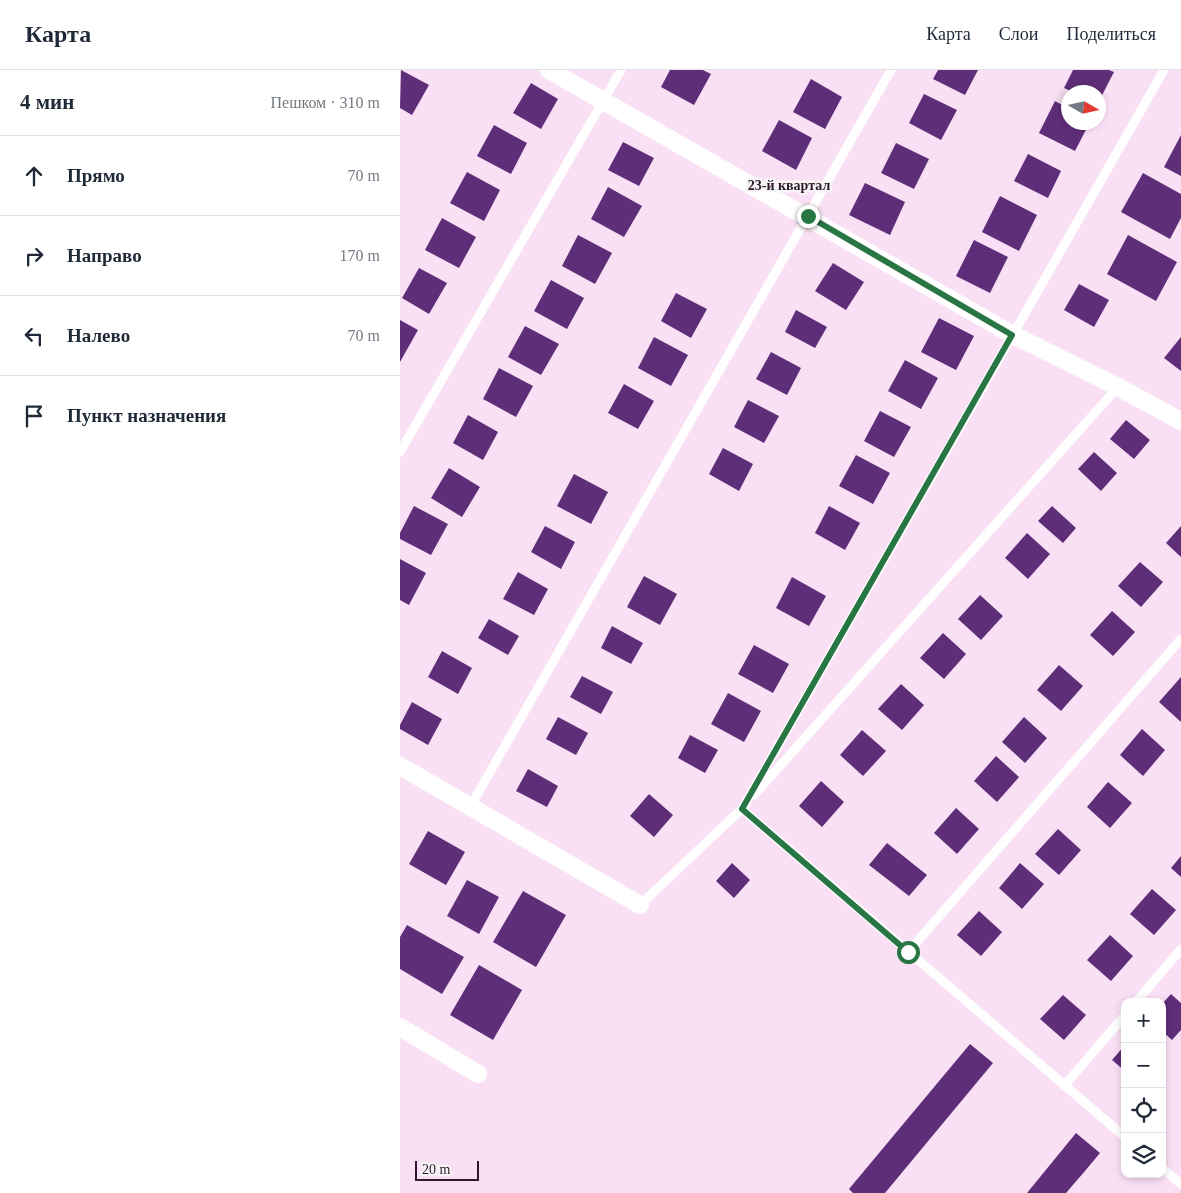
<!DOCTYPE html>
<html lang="ru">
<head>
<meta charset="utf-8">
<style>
	:root { --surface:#fff; --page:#f2f2f3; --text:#1f2937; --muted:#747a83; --line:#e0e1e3 }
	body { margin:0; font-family:Georgia,serif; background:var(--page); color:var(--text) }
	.controls { position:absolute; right:15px; bottom:15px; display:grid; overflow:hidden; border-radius:10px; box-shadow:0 2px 8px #0003 }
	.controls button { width:45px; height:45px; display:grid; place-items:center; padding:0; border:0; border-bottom:1px solid var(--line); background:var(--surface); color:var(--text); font:25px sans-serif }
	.compass { position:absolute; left:661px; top:15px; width:45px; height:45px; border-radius:50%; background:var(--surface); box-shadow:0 2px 8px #0003; rotate:99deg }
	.scale { position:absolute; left:15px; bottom:12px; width:64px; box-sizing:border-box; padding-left:5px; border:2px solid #2f182c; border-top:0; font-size:14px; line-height:18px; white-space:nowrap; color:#2f182c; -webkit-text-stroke:4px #f6f6f6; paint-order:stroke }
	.stop { position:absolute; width:15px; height:15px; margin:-11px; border:4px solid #297645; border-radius:50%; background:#fff }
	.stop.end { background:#297645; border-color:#fff; box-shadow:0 1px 5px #0008 }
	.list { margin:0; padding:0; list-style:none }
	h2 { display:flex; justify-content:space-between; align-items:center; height:65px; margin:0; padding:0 20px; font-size:21px }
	h2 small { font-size:16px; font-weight:400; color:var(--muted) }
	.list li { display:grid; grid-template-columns:32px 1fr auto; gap:15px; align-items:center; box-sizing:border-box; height:80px; padding:0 20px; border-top:1px solid var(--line) }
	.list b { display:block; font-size:19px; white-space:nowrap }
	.list em { font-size:16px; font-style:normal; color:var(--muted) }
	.icon { flex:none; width:28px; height:28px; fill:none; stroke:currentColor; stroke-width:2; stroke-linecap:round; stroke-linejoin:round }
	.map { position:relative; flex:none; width:781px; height:1123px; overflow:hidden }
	header { display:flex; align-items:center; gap:30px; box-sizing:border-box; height:70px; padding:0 25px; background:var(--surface); border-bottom:1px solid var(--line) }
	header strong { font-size:24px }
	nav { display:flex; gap:28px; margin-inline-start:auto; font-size:18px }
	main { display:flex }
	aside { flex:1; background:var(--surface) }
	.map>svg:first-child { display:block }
	.building { fill:#5f2e79 }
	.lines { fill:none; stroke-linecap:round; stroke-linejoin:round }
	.service { stroke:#fff; stroke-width:9 }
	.minor { stroke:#fff; stroke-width:18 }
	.route { stroke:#297645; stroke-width:6 }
	.labels { text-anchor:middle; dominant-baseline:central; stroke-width:5; stroke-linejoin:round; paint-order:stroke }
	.neighbourhood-label { font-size:14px; font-weight:bold; fill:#2f182c; stroke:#f6f6f6 }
</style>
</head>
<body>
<header>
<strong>Карта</strong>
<nav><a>Карта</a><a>Слои</a><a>Поделиться</a></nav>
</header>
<main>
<aside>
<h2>4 мин<small>Пешком · 310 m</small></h2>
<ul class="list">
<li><svg class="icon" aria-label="ahead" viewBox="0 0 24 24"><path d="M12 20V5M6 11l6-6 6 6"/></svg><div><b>Прямо</b></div><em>70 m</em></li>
<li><svg class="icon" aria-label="right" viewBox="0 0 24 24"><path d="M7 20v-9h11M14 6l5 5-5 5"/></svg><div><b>Направо</b></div><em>170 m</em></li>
<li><svg class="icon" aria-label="left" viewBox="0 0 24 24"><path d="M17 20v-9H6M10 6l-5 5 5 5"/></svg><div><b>Налево</b></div><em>70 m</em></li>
<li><svg class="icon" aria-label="arrive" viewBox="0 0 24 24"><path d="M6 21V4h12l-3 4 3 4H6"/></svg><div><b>Пункт назначения</b></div></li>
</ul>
</aside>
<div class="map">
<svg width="781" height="1123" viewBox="0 0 781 1123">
	<rect width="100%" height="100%" fill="#fae0f5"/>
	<path class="building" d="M1,0L29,15L12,45L0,38Z
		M270,0H303L311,4L294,35L261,17Z
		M538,0H578L565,25L533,9Z
		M673,0H709L714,2L698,33V22H673L664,18Z
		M411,9L442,27L425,59L393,42Z
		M131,13L158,29L141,59L113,43Z
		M524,24L557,40L541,70L509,53Z
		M655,31L668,38V52H690L675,81L639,63Z
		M379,50L412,68L396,100L362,81Z
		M94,55L127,73L111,104L77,86Z
		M781,65V106L764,97Z
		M223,72L254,88L239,116L208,100Z
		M496,73L529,89L514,119L481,103Z
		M628,84L661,101L648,128L614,111Z
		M67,102L100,120L84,151L50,133Z
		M743,103L781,124V148L770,169L721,142Z
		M465,113L505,132L490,165L449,145Z
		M208,117L242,136L224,167L191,149Z
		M600,126L637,145L619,181L582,162Z
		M42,148L76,167L59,198L25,180Z
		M178,165L212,183L195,214L162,196Z
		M728,165L777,192L756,231L707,204Z
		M574,170L608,187L590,223L556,206Z
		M433,193L464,212L446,240L415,221Z
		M19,198L47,213L29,244L2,228Z
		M151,210L184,228L167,259L134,241Z
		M679,214L709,230L694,257L664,240Z
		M276,223L307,239L291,268L261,251Z
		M396,240L427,257L415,278L385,262Z
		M539,248L574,266L556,300L521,282Z
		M0,250L18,260L0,292Z
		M125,256L159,274L141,305L108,287Z
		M254,267L288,285L271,316L238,298Z
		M781,267V301L764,288Z
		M371,282L401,298L387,325L356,309Z
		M505,290L538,308L521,339L488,321Z
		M99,298L133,316L116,347L83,329Z
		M224,314L254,331L238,359L208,343Z
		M348,330L379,346L364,373L334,357Z
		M480,341L511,357L494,387L464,371Z
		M68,345L98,362L83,390L53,373Z
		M726,350L750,370L734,389L710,369Z
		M323,378L353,394L339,421L309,404Z
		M694,382L717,403L701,421L678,399Z
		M456,385L490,403L473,434L439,416Z
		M49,398L80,417L62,447L31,428Z
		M174,404L208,422L191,454L157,436Z
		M14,436L48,454L31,485L0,469V463Z
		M429,436L460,453L445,480L415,463Z
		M652,436L676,458L663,473L638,451Z
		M145,456L175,472L161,499L131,482Z
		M781,456V487L766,473Z
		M627,463L650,484L628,509L605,488Z
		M0,489L26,503L9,535L0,530Z
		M740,492L763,512L741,537L718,516Z
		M118,502L148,519L134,545L103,529Z
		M244,506L277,524L260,555L227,537Z
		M392,507L426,526L409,556L376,538Z
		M580,525L603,546L581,570L558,549Z
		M712,541L735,562L713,586L690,565Z
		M89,549L119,566L108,585L78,568Z
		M212,556L243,573L231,594L201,578Z
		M543,563L566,584L544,609L520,588Z
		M354,575L389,594L373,623L338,604Z
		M42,581L72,598L58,624L28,607Z
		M659,595L683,616L661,641L637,620Z
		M182,606L213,622L201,644L170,627Z
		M781,607V652L759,632Z
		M501,614L524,635L502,660L478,639Z
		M328,623L361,641L344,672L311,654Z
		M12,632L42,649L28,675L0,659V655Z
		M158,647L188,663L176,685L146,669Z
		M624,647L647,668L625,693L602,672Z
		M742,659L765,680L743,706L720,685Z
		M462,660L486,681L463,706L440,685Z
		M290,665L318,680L305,703L278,688Z
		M596,686L619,707L597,732L574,711Z
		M128,699L158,716L147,737L116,721Z
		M421,711L444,732L422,757L399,736Z
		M708,712L732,733L710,758L687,737Z
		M249,724L273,745L254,767L230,746Z
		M556,738L579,759L557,784L534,763Z
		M658,759L681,780L659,805L635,784Z
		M28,761L65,782L46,815L9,794Z
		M487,773L527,805L509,826L469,795Z
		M781,786V807L771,798Z
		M332,793L350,810L334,828L316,811Z
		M620,793L644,814L622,839L599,818Z
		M67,810L99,827L79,864L47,846Z
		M752,819L776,840L754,865L730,844Z
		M123,821L166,845L136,897L93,872Z
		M579,841L602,862L581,886L557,865Z
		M7,855L64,887L42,924L0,899V867Z
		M710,865L733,886L711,911L687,890Z
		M79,895L122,920L93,970L50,945Z
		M771,924L781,933V960L772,970L762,961V934Z
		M663,925L686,945L664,970L640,949Z
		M570,974L593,993L485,1123H453L449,1119Z
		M725,975V1001L712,990Z
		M676,1063L700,1083L685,1101L666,1123H627Z"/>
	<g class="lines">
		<path class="service" d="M0,382L221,0
			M354,725L718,317
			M70,737L491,0
			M342,739L764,0
			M342,739L725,1067
			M240,835L346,735
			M508,882L781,569
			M736,932L781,879
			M664,1016L725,945
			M762,1098L781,1114"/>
		<path class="minor" d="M149,0L613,265L718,317L781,351
			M0,696L240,835
			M0,957L78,1004"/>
	</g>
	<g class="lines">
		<path class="route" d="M408,146L612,265L342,739L508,882"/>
	</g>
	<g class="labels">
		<g class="neighbourhood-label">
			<text x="389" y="115">23-й квартал</text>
		</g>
	</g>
</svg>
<div class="controls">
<button>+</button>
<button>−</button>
<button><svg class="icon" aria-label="locate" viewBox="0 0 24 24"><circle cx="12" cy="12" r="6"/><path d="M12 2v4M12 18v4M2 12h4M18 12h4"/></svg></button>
<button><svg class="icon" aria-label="layers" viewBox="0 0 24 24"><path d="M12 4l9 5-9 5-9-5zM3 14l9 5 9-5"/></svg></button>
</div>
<svg class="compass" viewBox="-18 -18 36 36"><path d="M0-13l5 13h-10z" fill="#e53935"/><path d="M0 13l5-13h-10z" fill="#747a83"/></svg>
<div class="scale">20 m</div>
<div class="stop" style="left:508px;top:882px"></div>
<div class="stop end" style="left:408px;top:146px"></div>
</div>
</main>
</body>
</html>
